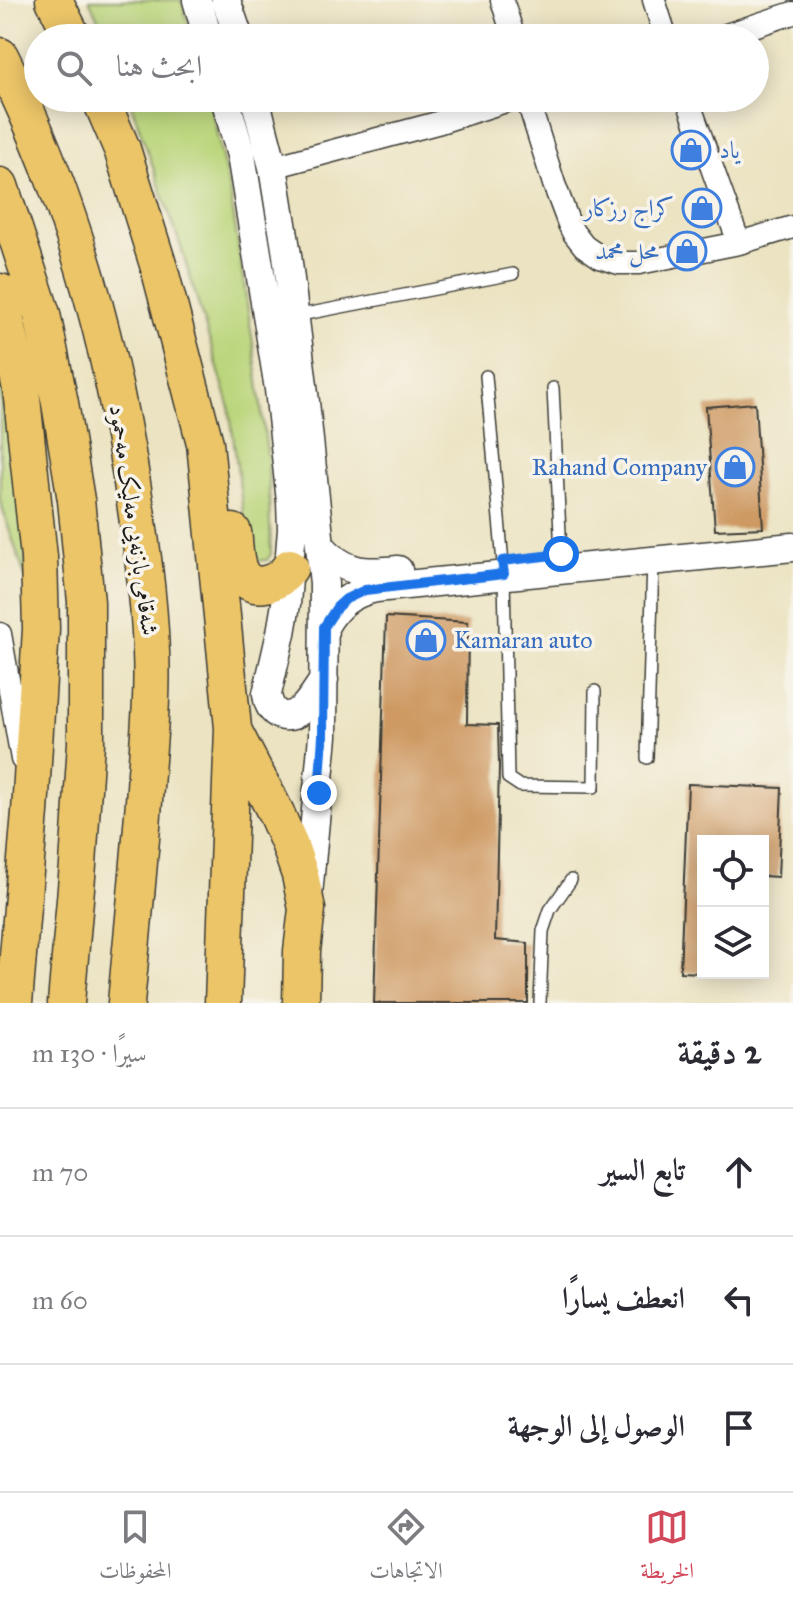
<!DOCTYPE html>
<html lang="ar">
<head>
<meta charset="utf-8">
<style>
	:root { --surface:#fff; --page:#f2f2f3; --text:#2b2b33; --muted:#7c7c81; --line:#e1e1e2; --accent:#d1495b }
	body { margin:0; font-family:"IM FELL Great Primer",Amiri,serif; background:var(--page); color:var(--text); direction:rtl }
	.controls { position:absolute; right:24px; bottom:24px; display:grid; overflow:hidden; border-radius:0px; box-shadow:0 4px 20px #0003 }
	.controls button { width:72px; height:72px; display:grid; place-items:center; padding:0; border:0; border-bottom:2px solid var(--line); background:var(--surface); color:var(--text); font:40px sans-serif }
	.stop { position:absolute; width:24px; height:24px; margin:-18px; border:6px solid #1a73e8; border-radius:50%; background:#fff }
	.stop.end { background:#1a73e8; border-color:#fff; box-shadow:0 2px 8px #0008 }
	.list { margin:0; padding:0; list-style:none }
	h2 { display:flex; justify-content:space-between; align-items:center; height:104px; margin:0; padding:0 32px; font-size:34px }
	h2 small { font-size:26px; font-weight:400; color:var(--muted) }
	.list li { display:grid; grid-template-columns:52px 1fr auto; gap:24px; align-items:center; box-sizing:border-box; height:128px; padding:0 32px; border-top:2px solid var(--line) }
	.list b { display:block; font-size:30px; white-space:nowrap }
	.list em { font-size:26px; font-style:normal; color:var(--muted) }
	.icon { flex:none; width:44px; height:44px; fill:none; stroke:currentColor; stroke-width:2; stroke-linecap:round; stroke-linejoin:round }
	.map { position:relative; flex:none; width:793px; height:1003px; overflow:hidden; direction:ltr }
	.search { position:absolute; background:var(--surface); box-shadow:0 4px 20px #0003; left:24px; right:24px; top:24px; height:88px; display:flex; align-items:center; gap:20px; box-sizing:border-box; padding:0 28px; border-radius:44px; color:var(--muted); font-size:30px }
	.sheet { height:488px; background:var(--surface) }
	nav { display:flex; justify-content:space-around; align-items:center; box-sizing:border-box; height:112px; border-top:2px solid var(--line); background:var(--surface); font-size:22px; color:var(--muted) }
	nav a { display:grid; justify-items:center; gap:4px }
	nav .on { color:var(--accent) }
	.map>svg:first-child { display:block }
	.green { fill:#bad57a; stroke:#6b784b; stroke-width:2 }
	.building { fill:#ce9962 }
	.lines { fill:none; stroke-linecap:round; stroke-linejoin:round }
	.service-casing { stroke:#3b3a35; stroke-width:14 }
	.minor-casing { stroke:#3b3a35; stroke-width:25 }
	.tertiary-casing { stroke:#3b3a35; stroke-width:31 }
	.trunk-casing { stroke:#3b3a35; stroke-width:39 }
	.service { stroke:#fff; stroke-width:11 }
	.minor { stroke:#fff; stroke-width:22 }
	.tertiary { stroke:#fff; stroke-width:28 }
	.trunk { stroke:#ecc569; stroke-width:36 }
	.route { stroke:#1a73e8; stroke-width:10 }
	.labels { text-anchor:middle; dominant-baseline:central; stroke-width:7; stroke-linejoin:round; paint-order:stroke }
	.shop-label { font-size:24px; fill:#366cbe; stroke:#f7f3e8; text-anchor:end }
	.street-label { font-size:24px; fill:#1c1c1c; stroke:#f7f3e8 }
</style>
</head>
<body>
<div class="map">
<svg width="793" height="1003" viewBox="0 0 793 1003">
	<rect width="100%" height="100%" fill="#f7f3e8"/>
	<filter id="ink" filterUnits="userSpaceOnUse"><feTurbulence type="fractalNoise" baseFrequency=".0125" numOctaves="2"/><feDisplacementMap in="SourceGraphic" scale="16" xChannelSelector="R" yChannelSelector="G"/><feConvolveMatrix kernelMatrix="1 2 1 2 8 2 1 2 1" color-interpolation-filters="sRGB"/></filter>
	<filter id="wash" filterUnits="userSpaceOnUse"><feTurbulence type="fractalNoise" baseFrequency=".006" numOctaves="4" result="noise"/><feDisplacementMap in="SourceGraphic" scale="32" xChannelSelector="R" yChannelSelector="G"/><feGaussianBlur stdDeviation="1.8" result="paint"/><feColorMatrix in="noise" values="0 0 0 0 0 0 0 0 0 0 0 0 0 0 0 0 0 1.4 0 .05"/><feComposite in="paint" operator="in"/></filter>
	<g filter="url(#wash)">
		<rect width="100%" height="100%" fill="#ebe3c1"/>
		<path class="green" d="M89,0H181L193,38H107Z
			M129,98H209L231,199L254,350L268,461L271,554L267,560L254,561L248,550L229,405L181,247Z
			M0,369L23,492L26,580L0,501Z"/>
		<g id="blocks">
			<path class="building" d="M755,403L763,528L715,530L706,407Z
				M386,617L468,622L467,724L498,725L499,766L495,940L528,943V1003H374Z
				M688,784L782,788L778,877L763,876V841H703V973L680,972Z"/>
		</g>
	</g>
	<g filter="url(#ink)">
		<use href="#blocks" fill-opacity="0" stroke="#3b3a35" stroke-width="2"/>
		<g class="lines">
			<g class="service-casing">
				<path id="service" d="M295,316L513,274
					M486,376L504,574L508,778L520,786L594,787L595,691
					M553,388L561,554
					M647,758L653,561
					M540,1003L543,931L550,910L571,880"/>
			</g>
			<g class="minor-casing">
				<path id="minor" d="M502,0L514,38
					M654,0L666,38
					M717,38L793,13
					M527,98L554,184L569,224L573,232L584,246L600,257L619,263H639L739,243L793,227
					M687,98L739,243
					M273,167L437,123L515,98
					M0,634L22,759"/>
			</g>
			<g class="tertiary-casing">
				<path id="tertiary" d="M197,0L208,38
					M226,0L239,38
					M225,98L241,155L270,333L279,389L291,502L292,529L286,604L281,633L267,694C268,703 271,711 280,715C301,722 314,693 324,680
					M255,98L273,167L287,255L305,402L324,584L323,736L308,895
					M320,545C343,573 364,574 398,570
					M324,627C336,605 351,593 376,588L793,547"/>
			</g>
			<g class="trunk-casing">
				<path id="trunk" d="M54,0L73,38
					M0,56C68,190 109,335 132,483C141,540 149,595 151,652C153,692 149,733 146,773C141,850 133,926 126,1003
					M100,98L122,149L160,271L205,443L233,728L223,1003
					M0,186L42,314L60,403L76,500L86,602V743L78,865L66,1003
					M0,292L21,389L39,557L41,629L30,812L14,1003
					M233,532C235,543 234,559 239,570C249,594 279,585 290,567
					M234,732L276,813L289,843L300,875L307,909L302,951L301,1003"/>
			</g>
			<use href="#service" class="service"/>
			<use href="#minor" class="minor"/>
			<use href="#tertiary" class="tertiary"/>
			<use href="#trunk" class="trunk"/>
		</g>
	</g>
	<g class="lines" filter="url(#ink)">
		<path class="route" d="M319,793L323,736L324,627L337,607L346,599L365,590L504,574L502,561L561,554"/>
	</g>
	<defs>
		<g id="shop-ring" transform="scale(2)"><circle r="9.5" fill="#f7f3e8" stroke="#3f7fe0" stroke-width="1.5"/><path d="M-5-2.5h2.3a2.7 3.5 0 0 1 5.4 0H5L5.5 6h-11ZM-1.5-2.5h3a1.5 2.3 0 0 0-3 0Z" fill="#3f7fe0"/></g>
	</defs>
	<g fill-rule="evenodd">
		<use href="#shop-ring" x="691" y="150"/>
		<use href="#shop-ring" x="702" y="208"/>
		<use href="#shop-ring" x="687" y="251"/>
		<use href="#shop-ring" x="735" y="467"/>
		<use href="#shop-ring" x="426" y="640"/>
	</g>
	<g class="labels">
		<g class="shop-label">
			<text x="719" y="150" text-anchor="start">ياد</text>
			<text x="674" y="208">كراج رزكار</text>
			<text x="659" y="251">محل محمد</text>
			<text x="707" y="467">Rahand Company</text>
			<text x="454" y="640" text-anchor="start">Kamaran auto</text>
		</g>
		<g class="street-label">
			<text transform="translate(134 520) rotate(82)">شەقامی بازنەیی مەلیک مەحمود</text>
		</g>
	</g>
</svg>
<div class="controls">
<button><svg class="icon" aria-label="locate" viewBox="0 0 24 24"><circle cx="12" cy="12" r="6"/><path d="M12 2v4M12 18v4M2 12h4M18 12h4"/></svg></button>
<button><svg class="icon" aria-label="layers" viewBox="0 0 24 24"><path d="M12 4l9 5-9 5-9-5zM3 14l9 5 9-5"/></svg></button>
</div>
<div class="stop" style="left:561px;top:554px"></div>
<div class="stop end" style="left:319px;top:793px"></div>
<div class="search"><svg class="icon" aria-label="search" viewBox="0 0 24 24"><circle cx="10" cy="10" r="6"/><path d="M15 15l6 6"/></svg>ابحث هنا</div>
</div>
<section class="sheet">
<h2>2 دقيقة<small>سيرًا · 130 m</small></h2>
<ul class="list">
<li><svg class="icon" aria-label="ahead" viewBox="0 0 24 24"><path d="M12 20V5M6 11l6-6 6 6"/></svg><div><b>تابع السير</b></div><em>70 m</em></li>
<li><svg class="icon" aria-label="left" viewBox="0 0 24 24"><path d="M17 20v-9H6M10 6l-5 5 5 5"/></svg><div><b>انعطف يسارًا</b></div><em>60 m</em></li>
<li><svg class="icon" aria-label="arrive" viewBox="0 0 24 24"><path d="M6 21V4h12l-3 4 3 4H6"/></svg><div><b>الوصول إلى الوجهة</b></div></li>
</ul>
</section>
<nav>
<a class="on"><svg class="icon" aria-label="map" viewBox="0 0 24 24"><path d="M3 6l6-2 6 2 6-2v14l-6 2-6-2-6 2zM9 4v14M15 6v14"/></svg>الخريطة</a>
<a><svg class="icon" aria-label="directions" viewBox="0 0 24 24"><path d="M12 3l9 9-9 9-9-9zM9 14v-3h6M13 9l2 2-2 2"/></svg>الاتجاهات</a>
<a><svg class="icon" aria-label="saved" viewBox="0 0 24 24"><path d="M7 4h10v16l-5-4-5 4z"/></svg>المحفوظات</a>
</nav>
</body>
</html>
